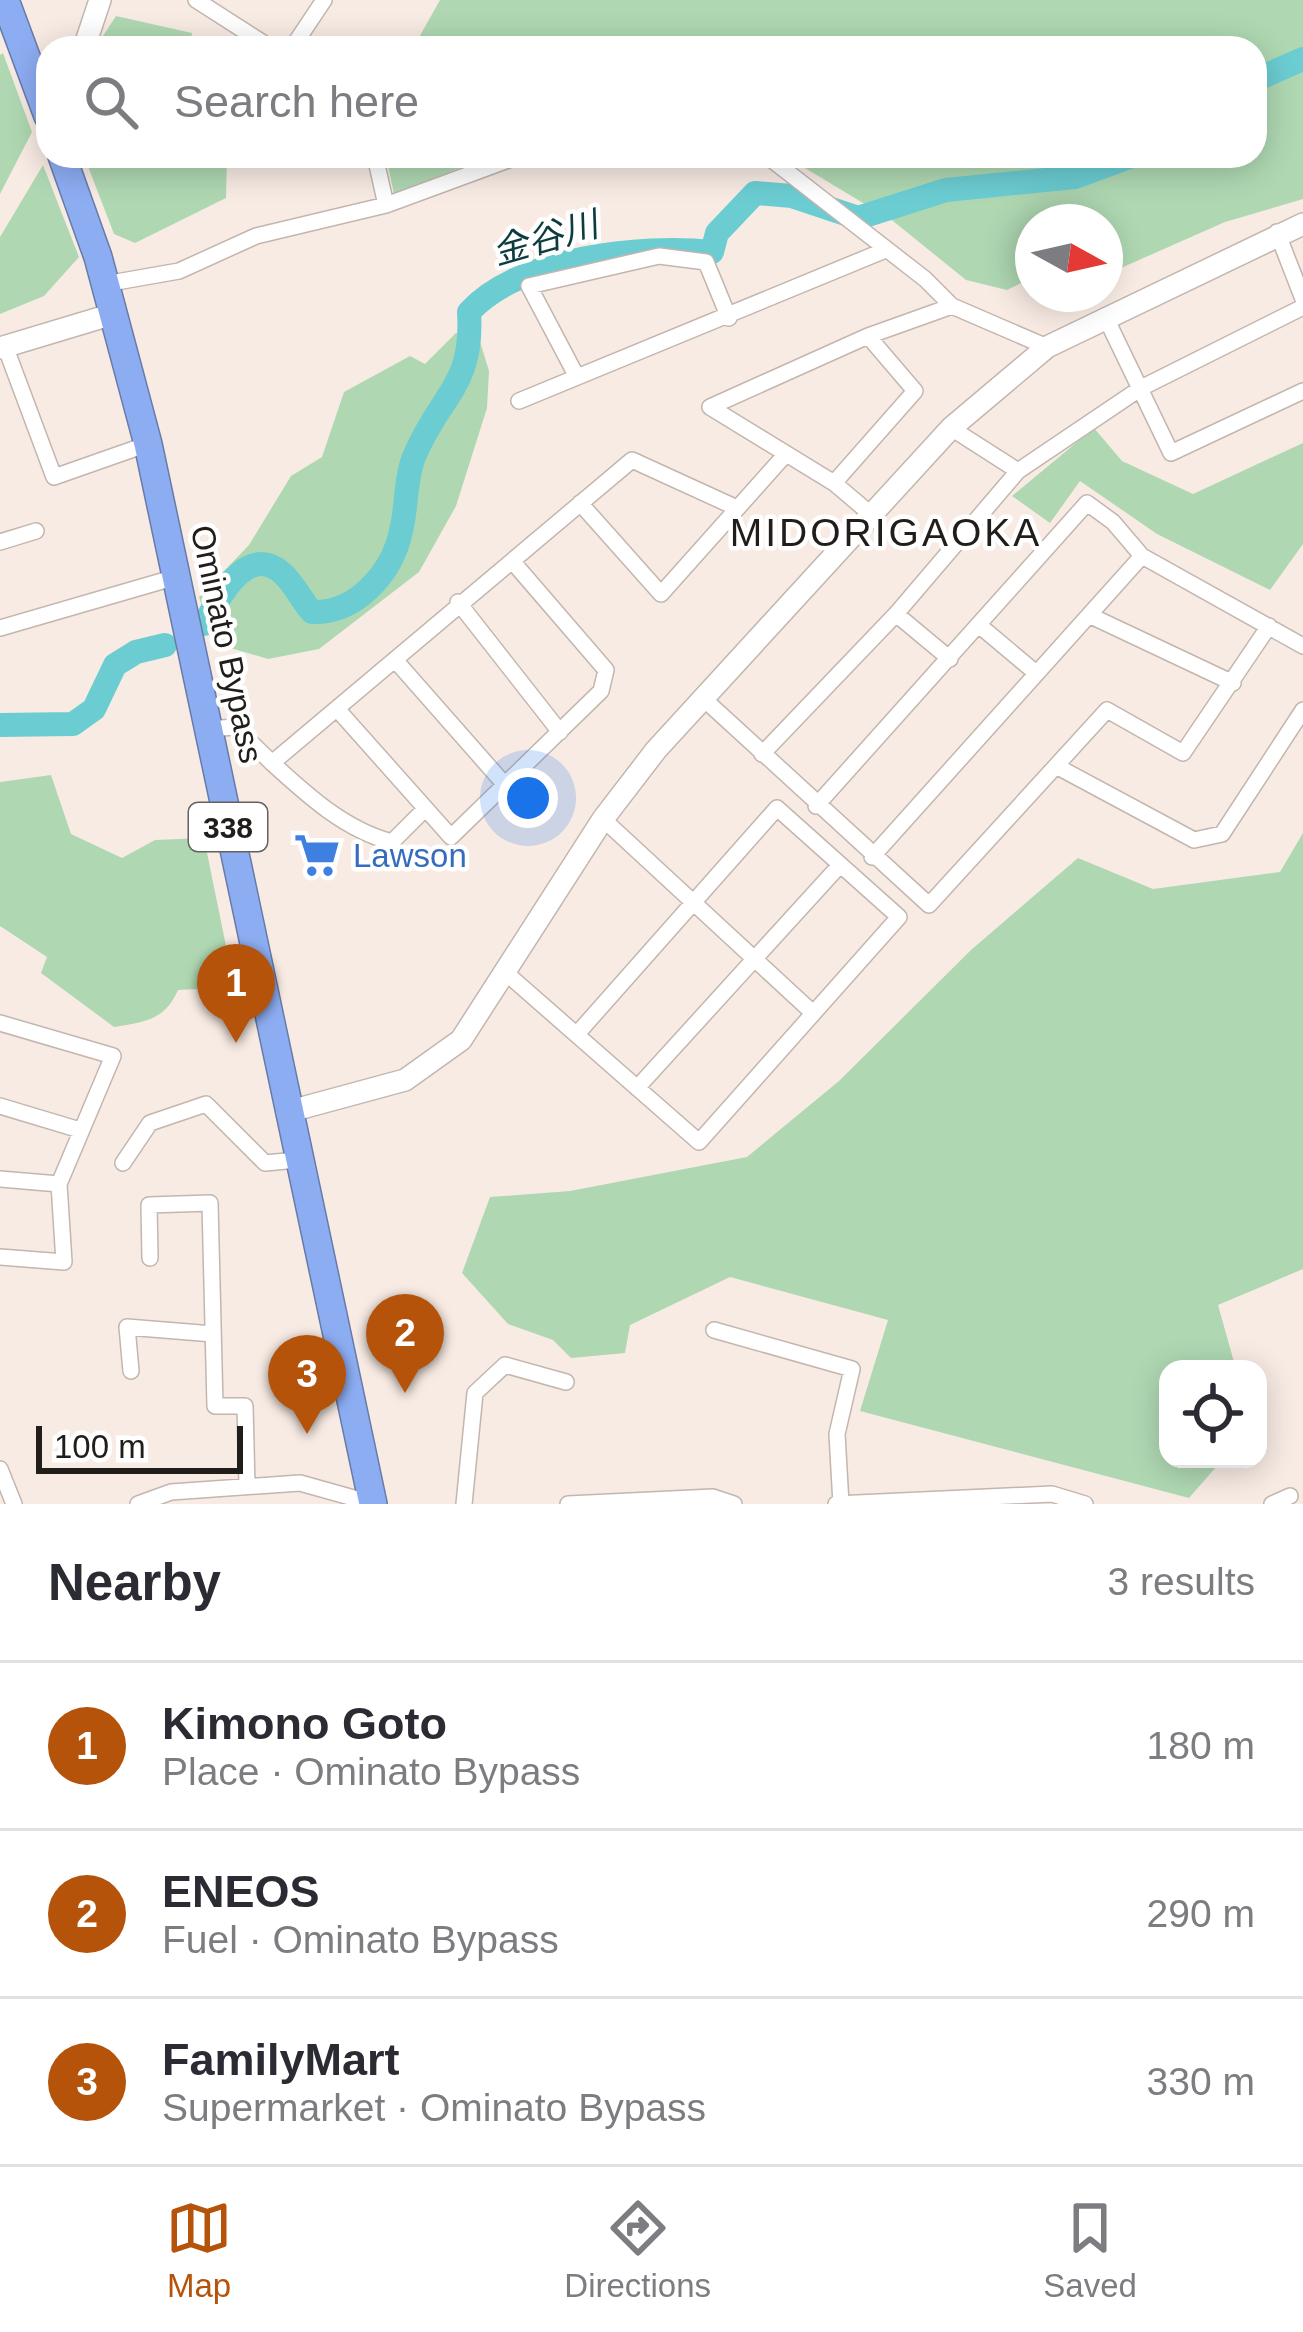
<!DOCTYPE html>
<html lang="en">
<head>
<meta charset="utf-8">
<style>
	:root { --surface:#fff; --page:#f2f2f3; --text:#2b2b33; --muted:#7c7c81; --line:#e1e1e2; --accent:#b45309 }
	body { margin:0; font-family:Helvetica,"Noto Sans JP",sans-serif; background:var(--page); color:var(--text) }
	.controls { position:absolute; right:36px; bottom:36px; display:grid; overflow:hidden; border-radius:24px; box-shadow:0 6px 30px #0003 }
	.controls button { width:108px; height:108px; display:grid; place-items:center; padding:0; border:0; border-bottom:3px solid var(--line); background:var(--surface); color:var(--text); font:60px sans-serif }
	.compass { position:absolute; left:1015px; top:204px; width:108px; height:108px; border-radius:50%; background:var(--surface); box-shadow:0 6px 30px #0003; rotate:98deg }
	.scale { position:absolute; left:36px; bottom:30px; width:207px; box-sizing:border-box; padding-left:12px; border:6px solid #211d1a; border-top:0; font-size:33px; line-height:42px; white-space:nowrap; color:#211d1a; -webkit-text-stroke:9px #fff; paint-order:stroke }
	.you { position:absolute; left:528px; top:798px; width:42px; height:42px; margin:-30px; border:9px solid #fff; border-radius:50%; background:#1a73e8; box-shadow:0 0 0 18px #1a73e833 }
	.badge { display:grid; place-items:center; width:78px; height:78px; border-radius:50%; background:var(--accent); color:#fff; font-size:39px; font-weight:700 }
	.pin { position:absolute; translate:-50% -99px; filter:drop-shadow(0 3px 6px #0008) }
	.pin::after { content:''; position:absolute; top:63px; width:42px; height:36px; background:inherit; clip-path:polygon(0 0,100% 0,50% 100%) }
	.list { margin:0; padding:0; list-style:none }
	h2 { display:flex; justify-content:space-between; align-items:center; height:156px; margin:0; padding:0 48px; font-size:51px }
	h2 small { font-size:39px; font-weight:400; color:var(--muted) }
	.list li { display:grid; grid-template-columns:78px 1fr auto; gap:36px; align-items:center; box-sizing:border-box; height:168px; padding:0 48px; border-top:3px solid var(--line) }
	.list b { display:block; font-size:45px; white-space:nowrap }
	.list p { margin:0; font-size:39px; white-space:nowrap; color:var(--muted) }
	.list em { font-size:39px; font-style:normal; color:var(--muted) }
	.icon { flex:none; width:66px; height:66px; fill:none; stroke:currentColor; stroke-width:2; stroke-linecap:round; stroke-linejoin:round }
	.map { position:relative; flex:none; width:1303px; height:1504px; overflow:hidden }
	.search { position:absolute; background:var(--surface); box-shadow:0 6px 30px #0003; left:36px; right:36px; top:36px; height:132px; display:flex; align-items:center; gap:30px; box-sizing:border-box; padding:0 42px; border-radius:36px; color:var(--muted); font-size:45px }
	.sheet { height:660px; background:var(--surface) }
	nav { display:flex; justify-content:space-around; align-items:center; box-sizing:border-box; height:168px; border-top:3px solid var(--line); background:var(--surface); font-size:33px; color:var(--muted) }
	nav a { display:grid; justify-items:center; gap:6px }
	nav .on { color:var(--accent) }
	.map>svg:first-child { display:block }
	.green { fill:#afd8b2 }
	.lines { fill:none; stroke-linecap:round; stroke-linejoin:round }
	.river { stroke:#6bcdd2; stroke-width:24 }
	.street-casing { stroke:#c2b6af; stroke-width:18 }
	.secondary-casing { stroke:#c2b6af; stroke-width:24 }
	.highway-casing { stroke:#677ba7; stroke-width:30 }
	.street { stroke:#fff; stroke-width:15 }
	.secondary { stroke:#fff; stroke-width:21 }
	.highway { stroke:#8dadf3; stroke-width:27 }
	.labels { text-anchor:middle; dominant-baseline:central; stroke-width:9; stroke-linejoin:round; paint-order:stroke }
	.shield { fill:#fff; stroke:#64615f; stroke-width:3 }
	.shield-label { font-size:30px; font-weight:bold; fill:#211d1a }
	.street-label { font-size:33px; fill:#211d1a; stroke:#fff }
	.shop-label { font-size:33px; fill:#366cbe; stroke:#fff; text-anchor:start }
	.water-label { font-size:36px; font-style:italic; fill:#0d3c3e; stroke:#fff }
	.quarter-label { font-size:39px; letter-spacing:3px; fill:#211d1a; stroke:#fff }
</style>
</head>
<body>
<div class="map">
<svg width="1303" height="1504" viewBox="0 0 1303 1504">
	<rect width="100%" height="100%" fill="#f8ebe4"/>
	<path class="green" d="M440,0H1303V199L1225,222L1105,275V222H1033V277L1007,290L966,280L893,221L785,156H1255V48H413Z
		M116,16L192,33L190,48H95Z
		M3,53L32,132L0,194V55Z
		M84,156H227L226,198L135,243L114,234Z
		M386,156H490L394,194Z
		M43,165L79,257L44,296L0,314V237Z
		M456,333L479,338L489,371L487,408L456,506L419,572L319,649L268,659L214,643L199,597L249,545L291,476L322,457L344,392L410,356L425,364Z
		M1094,428L1122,461L1193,494L1303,443V544L1270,590L1157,534L1080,481L1050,523L1012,496Z
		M51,775L71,834L122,858L155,840L204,838L226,946L198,989L178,990C165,1020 145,1022 114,1027L41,973L47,957L0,926V782Z
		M1303,833V1269L1218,1305L1236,1369H1168V1459H1223L1189,1498L860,1411L888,1320L730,1277L630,1325L625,1353L571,1358L553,1340L508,1324L462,1273L490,1197L570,1191L747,1157L839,1081L971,950L1078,858L1153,889L1280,872Z"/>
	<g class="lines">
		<path class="river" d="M1255,80L1303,59
			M204,624C218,600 246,542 282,573C294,583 301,600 312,612C355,614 392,574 401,531C407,508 405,479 414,457C439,395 474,387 469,312C518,258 642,244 712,252L717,233L755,193L792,196L858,218L946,190L1075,177L1132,156
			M0,725L73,724L94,709L115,665L136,652L165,645"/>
		<g class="street-casing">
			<path id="street" d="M196,0L271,48
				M292,48L324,0
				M375,156L386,205
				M767,156L925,279L952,306L1047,347
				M1277,232L1303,299
				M105,284L179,271L256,236L386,205L519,156
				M1105,316L1171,453L1303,391
				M5,346L54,477L148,444
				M577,377L529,286L659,256L706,262L729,318
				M519,401L883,251
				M710,407L868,336L952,306
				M710,407L834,483L873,516
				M951,428L1018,471
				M834,483L915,391L868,336
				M580,503L661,594L785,455
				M0,542L36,531
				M458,602L560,732
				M896,614L950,659
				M1091,616L1233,683
				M980,626L1036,673
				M0,628L176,577
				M396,661L506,786
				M705,700L929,905L1107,710L1183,753L1269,626
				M338,710L451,837L601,691L606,670L512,561
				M208,729L235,727L272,763L632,460L737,508
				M762,754L896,614L1018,471L1141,388L1303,307
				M272,763C307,795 345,830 392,842L424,810
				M1056,766L1194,840L1222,834L1303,710
				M816,806L1087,503L1113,522L1142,556L1303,646
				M603,819L813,1013
				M872,857L1142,556
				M506,973L699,1142L899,917L777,808L577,1034
				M0,1023L113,1056L59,1184L64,1262L0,1257
				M637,1088L840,865
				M0,1106L80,1130
				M123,1163L150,1123L206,1104L265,1163L297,1160
				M0,1179L59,1184
				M150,1258L149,1205L210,1203L215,1406H245L247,1486
				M714,1330L852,1369L837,1434L841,1504
				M131,1371L127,1327L213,1334
				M0,1469L14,1504
				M138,1504L171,1492L300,1483L375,1504
				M464,1504L475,1393L505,1365L566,1382
				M568,1504L713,1497L734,1504
				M836,1504L1052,1494L1085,1504
				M1272,1504L1290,1496"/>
		</g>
		<g class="secondary-casing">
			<path id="secondary" d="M84,48L100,0
				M0,348L113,314
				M287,1112L405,1080L461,1040L603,819L656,750L951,428L1047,347L1303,224"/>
		</g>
		<g class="highway-casing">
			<path id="highway" d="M5,0L48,116
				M62,156L98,257L148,444L373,1504"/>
		</g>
		<use href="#street" class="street"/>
		<use href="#secondary" class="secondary"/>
		<use href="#highway" class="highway"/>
	</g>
	<defs>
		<g id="supermarket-bare" transform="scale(3.6)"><path d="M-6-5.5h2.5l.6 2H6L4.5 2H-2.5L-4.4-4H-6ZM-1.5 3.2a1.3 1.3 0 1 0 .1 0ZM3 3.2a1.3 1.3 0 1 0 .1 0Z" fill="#3f7fe0" stroke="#fff" stroke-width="2.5" paint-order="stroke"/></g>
	</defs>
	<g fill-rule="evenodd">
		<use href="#supermarket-bare" x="317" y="855"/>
	</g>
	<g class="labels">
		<rect class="shield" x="189" y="803" width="78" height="48" rx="9"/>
		<g class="shield-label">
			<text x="228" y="827">338</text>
		</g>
		<g class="street-label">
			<text transform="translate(227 644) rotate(78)">Ominato Bypass</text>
		</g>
		<g class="shop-label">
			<text x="353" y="855">Lawson</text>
		</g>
		<g class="water-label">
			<text transform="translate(545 238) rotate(-16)">金谷川</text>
		</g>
		<g class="quarter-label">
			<text x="886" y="532">MIDORIGAOKA</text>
		</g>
	</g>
</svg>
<div class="controls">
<button><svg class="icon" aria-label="locate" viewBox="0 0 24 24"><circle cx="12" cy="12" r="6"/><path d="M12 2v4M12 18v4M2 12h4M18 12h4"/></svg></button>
</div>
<svg class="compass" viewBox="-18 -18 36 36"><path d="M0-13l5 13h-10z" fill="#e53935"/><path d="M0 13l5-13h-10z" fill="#7c7c81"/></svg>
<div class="scale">100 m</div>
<div class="you"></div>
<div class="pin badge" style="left:236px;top:1043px">1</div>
<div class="pin badge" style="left:405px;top:1393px">2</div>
<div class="pin badge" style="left:307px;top:1434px">3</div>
<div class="search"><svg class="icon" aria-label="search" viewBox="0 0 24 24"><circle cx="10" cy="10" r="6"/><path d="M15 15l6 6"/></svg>Search here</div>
</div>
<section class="sheet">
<h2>Nearby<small>3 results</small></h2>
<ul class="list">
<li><span class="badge">1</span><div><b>Kimono Goto</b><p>Place · Ominato Bypass</p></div><em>180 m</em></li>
<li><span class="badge">2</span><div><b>ENEOS</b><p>Fuel · Ominato Bypass</p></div><em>290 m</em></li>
<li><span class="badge">3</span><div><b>FamilyMart</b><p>Supermarket · Ominato Bypass</p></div><em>330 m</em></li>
</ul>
</section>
<nav>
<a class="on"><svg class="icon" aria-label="map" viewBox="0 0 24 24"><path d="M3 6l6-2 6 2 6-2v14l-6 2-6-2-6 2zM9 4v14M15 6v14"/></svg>Map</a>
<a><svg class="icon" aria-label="directions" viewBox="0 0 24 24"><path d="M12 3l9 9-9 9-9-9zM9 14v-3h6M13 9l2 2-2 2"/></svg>Directions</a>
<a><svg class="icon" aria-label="saved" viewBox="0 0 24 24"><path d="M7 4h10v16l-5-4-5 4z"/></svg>Saved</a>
</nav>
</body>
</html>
